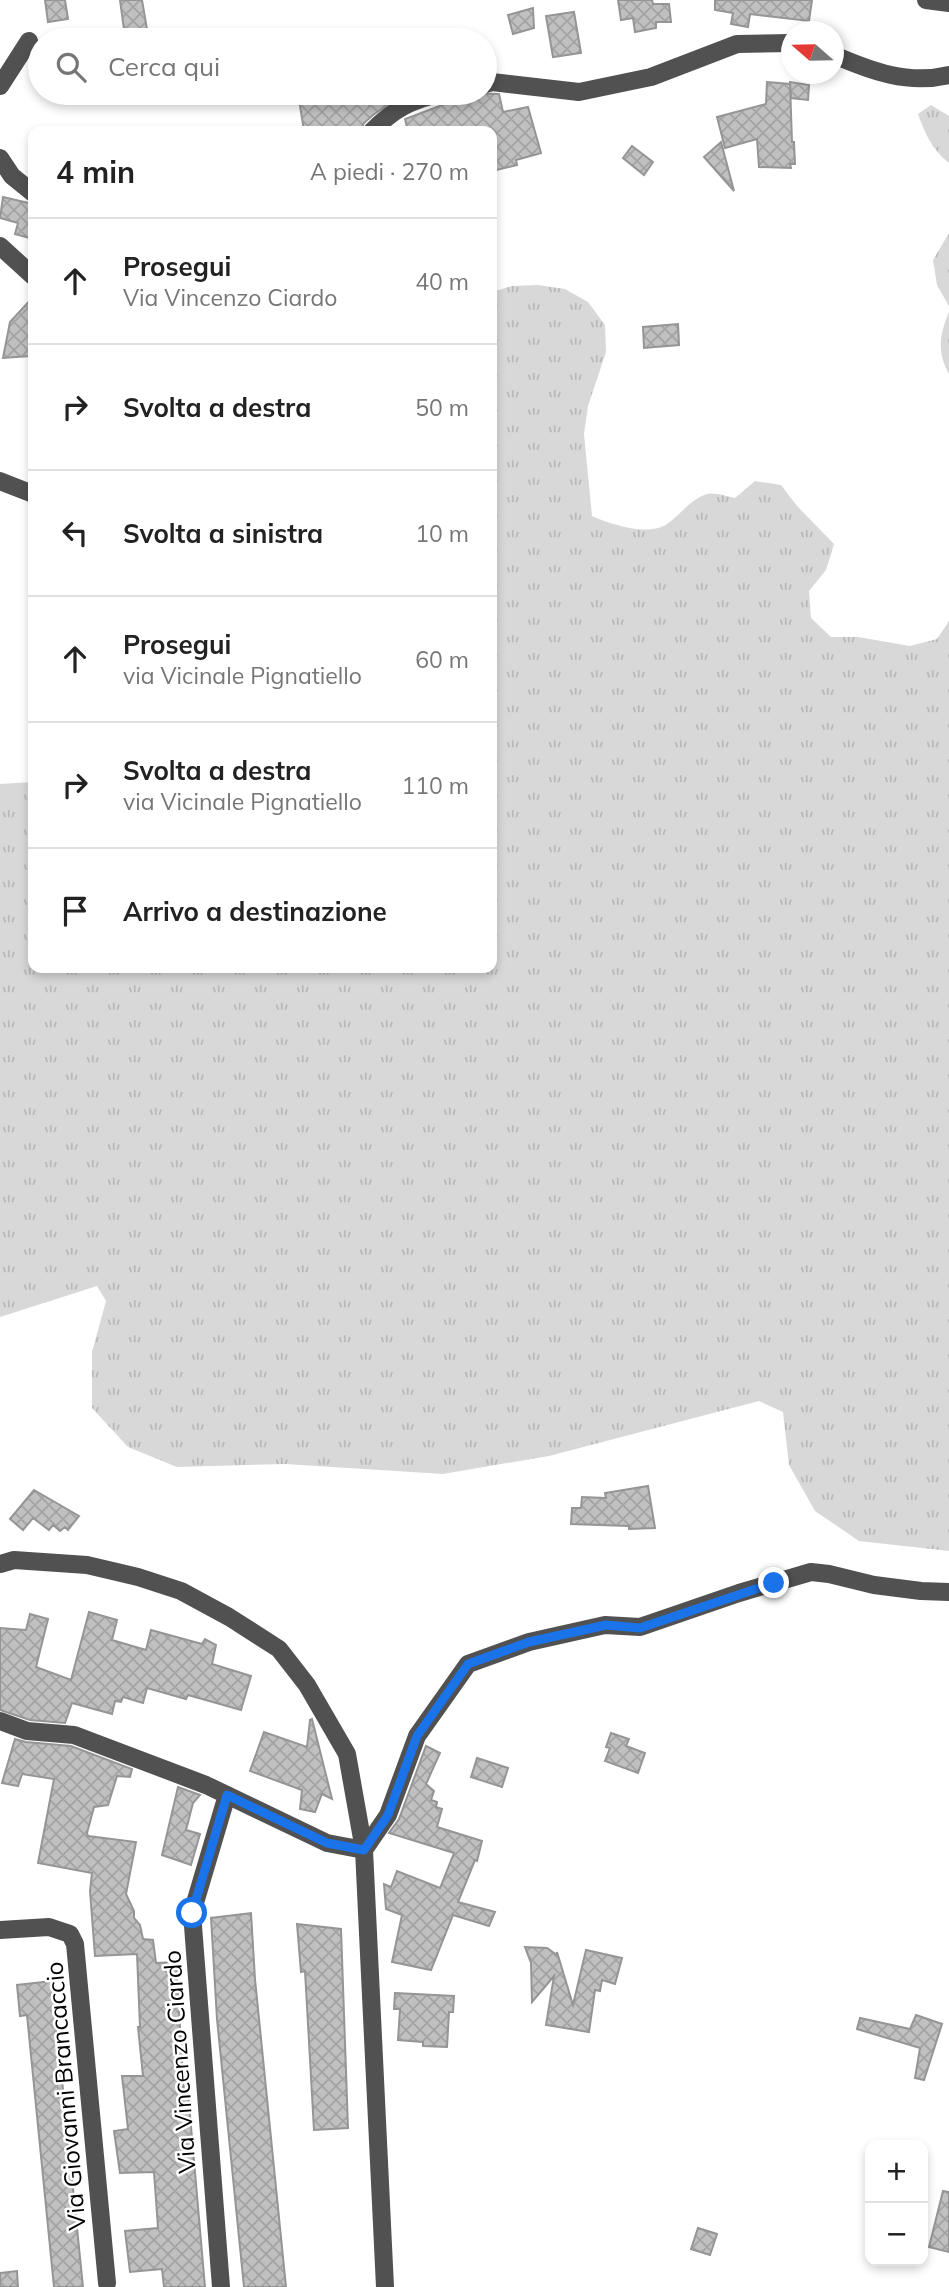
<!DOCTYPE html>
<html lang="it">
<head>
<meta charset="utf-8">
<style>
	:root { --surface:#fff; --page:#f2f2f2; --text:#222; --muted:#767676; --line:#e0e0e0 }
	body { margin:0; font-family:Mulish,sans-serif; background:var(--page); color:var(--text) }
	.controls { position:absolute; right:21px; bottom:21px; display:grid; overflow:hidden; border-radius:14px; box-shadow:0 4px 10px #0003 }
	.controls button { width:63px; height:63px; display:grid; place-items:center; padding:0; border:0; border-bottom:2px solid var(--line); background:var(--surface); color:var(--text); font:35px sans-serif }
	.compass { position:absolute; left:781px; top:21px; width:63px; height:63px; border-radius:50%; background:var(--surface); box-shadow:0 4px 10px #0003; rotate:290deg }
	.stop { position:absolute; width:21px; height:21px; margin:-16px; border:5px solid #1a73e8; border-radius:50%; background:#fff }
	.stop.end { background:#1a73e8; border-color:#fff; box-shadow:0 2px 7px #0008 }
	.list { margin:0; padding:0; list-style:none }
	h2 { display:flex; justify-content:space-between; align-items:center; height:91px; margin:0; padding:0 28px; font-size:30px }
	h2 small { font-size:23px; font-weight:400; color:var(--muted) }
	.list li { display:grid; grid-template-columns:46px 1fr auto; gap:21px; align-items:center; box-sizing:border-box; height:126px; padding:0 28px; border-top:2px solid var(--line) }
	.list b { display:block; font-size:26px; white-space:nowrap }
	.list p { margin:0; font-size:23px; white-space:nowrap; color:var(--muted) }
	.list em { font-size:23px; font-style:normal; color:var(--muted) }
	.icon { flex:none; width:38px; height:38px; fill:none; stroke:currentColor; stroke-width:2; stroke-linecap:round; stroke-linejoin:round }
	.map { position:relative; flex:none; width:949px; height:2287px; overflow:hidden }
	.search { position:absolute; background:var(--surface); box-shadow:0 4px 10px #0003; left:28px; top:28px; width:469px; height:77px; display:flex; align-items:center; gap:18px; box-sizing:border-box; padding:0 24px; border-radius:38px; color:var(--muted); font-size:26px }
	.panel { position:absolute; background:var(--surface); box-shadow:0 4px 10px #0003; left:28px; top:126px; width:469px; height:847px; border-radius:14px }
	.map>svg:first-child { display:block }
	.grass { fill:url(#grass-tufts) }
	.building { fill:url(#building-cross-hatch); stroke:#959595; stroke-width:2 }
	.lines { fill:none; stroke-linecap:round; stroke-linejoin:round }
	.minor { stroke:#515151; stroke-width:18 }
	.route { stroke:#1a73e8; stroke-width:9 }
	.labels { text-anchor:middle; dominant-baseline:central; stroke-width:5; stroke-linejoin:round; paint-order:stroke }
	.street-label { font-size:24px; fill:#000; stroke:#fff }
</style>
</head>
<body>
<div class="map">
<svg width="949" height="2287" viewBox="0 0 949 2287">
	<defs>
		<pattern id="grass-tufts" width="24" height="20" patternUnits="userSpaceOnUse" patternTransform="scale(1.75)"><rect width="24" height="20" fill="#d8d8d8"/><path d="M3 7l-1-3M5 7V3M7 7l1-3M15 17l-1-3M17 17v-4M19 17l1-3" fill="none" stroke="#b8b8b8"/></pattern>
		<pattern id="building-cross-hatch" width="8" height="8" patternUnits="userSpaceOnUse" patternTransform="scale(1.75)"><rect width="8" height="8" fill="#c0c0c0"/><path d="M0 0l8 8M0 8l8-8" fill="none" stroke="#a3a3a3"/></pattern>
	</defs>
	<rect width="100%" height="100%" fill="#fff"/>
	<path class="grass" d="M931,105L949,116V163C933,151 924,132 918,114Z
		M949,233V306L937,285L933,260Z
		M538,285L565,289L588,302L605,325L606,352L588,406L584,434L592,516C610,524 648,537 667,524C680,515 691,499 707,494C714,492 727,496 735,498L755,481L781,485L797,506L834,544L826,570L809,591L811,618L831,637H858L910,646L937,639L949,621V1551L859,1541L815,1511L789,1465L783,1412L759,1401L549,1456L443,1474L285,1464L177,1467L128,1447L92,1408V1352L106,1301L97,1286L0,1317V784L33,782V968H492V292L512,286Z
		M949,312V374C937,351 939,336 949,312Z"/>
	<path class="building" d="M45,0H65L68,19L48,22Z
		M120,0H142L148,35L125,37Z
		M618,0H652L653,4H669L671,22H656V28L635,32L633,18L621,20Z
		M715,0H812L809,21L750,14L748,27L731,24L733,13L715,10Z
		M533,8L534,28L513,34L508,15Z
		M574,12L581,53L553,57L546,16Z
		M767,82L790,84L792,142H794L795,164H790L791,168L759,167L757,139L725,148L717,117L766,104Z
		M790,82L809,85L808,100L791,98Z
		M298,93H364L369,105L393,93L402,95L373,115L364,123L360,131H304Z
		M459,93L499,94L503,112L528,107L541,153L516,160L517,165L492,171V131H408L405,119L445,104L450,101L453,94Z
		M721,142L725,157L734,191L704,157Z
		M632,146L653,162L644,175L623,158Z
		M3,197L33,204V239L15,234L18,223L0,218Z
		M33,297V335L31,337L30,356L3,358L10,322Z
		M678,324L679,345L644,348L643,327Z
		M648,1486L655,1528L629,1529V1526L571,1524L572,1508H581L582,1497L606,1498L605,1493Z
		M34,1490L79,1516L68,1530L65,1527L60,1531L53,1525L49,1530L33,1518L23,1530L10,1519Z
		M89,1612L117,1620L112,1640L146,1650L151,1630L202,1644L205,1639L216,1645L212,1664L251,1676L241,1710L188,1695L186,1699L147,1688L143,1703L123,1697L121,1702L115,1701L112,1714L72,1703L65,1723L30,1720L0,1710V1628L26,1630L30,1614L48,1619L36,1667L71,1680Z
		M312,1719L332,1799L322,1794L315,1812L300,1809L302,1790L250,1771L264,1732L307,1747L310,1720Z
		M611,1733L629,1739L626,1746L645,1753L638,1773L605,1761L610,1748L606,1747Z
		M15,1739L26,1742L71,1746L132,1769L130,1777L117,1776L108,1805L94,1807L87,1833L88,1836L136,1842L126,1894L134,1911V1918L140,1925L143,1939L153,1940L156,1963L176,1962L184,2092H188L205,2287H164L162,2269L130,2272L125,2231L158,2228L154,2172L120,2173L114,2131L128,2129L122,2076H143L138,2027H140L137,1954L95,1956L90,1891L92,1873L38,1863L54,1779L22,1774L18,1786L2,1783Z
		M426,1746L440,1753L426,1784L434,1791L431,1800L437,1802L436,1807L442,1809L437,1827L482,1841L477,1861L475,1860L458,1902L495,1912L489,1926L453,1915L431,1970L392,1962L402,1915L386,1909L384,1884L391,1887L397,1871L440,1888L454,1853L389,1833L399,1819Z
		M477,1758L508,1768L502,1787L471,1777Z
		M178,1787L200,1795L193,1803L186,1830L200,1834L191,1865L162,1855Z
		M251,1913L255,1979L286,2287H244L217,2019L211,1918Z
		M297,1924L341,1929L348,2128L314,2130L305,1971L301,1972Z
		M525,1947L547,1948L557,1955V1952L573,2005L586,1950L622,1958L615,1984L602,1980L600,1991L595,1990L589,2032L546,2025L554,1976L532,2002L531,1963Z
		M52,1981L83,2287H54L27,2015L20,2016L17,1985Z
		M395,1993L454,1996L453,2012H449L447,2047L423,2046V2042L398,2040L400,2009H394Z
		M916,2015L942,2024L924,2080L915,2078L920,2048L857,2029L860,2018L910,2029Z
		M943,2191L949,2192V2252L929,2247Z
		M698,2228L717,2234L710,2255L691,2249Z
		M17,2271L18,2287H0V2273Z"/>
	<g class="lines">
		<path class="minor" d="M926,0L949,3
			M834,55C871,71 908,85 949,75
			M485,84L492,82L579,92L651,77L737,44L792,43
			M0,86L29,41
			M372,131C394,109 411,100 442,93
			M0,158L12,176L33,193
			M0,246L33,276
			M0,481L33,494
			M0,1564L14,1560L87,1565L138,1577L181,1591L229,1617L279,1649L307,1685L347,1754L364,1850L385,2287
			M0,1721L27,1731L74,1735L206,1785L327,1843L364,1850L388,1815L417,1736L468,1664L529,1642L605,1625L640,1627L739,1593L811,1572L829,1574L874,1585L921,1591L949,1592
			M0,1930L49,1927L70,1934L75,1944L107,2283
			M221,2287L192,1913L227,1795"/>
	</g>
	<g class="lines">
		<path class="route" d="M192,1913L227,1795L327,1843L364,1850L388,1815L417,1736L468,1664L529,1642L606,1625L640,1628L774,1583"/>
	</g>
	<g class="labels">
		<g class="street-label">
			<text transform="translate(179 2062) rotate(-94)">Via Vincenzo Ciardo</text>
			<text transform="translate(65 2096) rotate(-95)">Via Giovanni Brancaccio</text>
		</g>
	</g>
</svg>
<div class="controls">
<button>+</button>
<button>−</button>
</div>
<svg class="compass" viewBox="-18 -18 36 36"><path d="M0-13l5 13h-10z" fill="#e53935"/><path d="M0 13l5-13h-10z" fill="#767676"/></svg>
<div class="stop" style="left:192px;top:1913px"></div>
<div class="stop end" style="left:774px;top:1583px"></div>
<div class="search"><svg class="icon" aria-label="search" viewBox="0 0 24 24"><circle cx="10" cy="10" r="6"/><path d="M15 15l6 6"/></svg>Cerca qui</div>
<section class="panel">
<h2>4 min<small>A piedi · 270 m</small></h2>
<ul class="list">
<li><svg class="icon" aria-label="ahead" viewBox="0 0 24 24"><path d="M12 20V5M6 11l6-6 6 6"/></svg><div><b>Prosegui</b><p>Via Vincenzo Ciardo</p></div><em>40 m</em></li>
<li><svg class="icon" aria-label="right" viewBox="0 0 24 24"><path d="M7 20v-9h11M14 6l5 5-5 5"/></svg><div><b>Svolta a destra</b></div><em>50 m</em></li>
<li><svg class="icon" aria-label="left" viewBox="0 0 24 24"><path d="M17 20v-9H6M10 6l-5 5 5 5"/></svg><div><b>Svolta a sinistra</b></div><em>10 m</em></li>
<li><svg class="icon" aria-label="ahead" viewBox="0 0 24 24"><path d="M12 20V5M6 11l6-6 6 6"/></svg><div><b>Prosegui</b><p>via Vicinale Pignatiello</p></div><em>60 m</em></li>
<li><svg class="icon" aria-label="right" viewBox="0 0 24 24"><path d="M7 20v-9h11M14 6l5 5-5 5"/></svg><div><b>Svolta a destra</b><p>via Vicinale Pignatiello</p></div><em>110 m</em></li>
<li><svg class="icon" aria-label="arrive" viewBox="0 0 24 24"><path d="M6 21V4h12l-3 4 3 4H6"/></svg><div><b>Arrivo a destinazione</b></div></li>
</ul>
</section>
</div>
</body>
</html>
